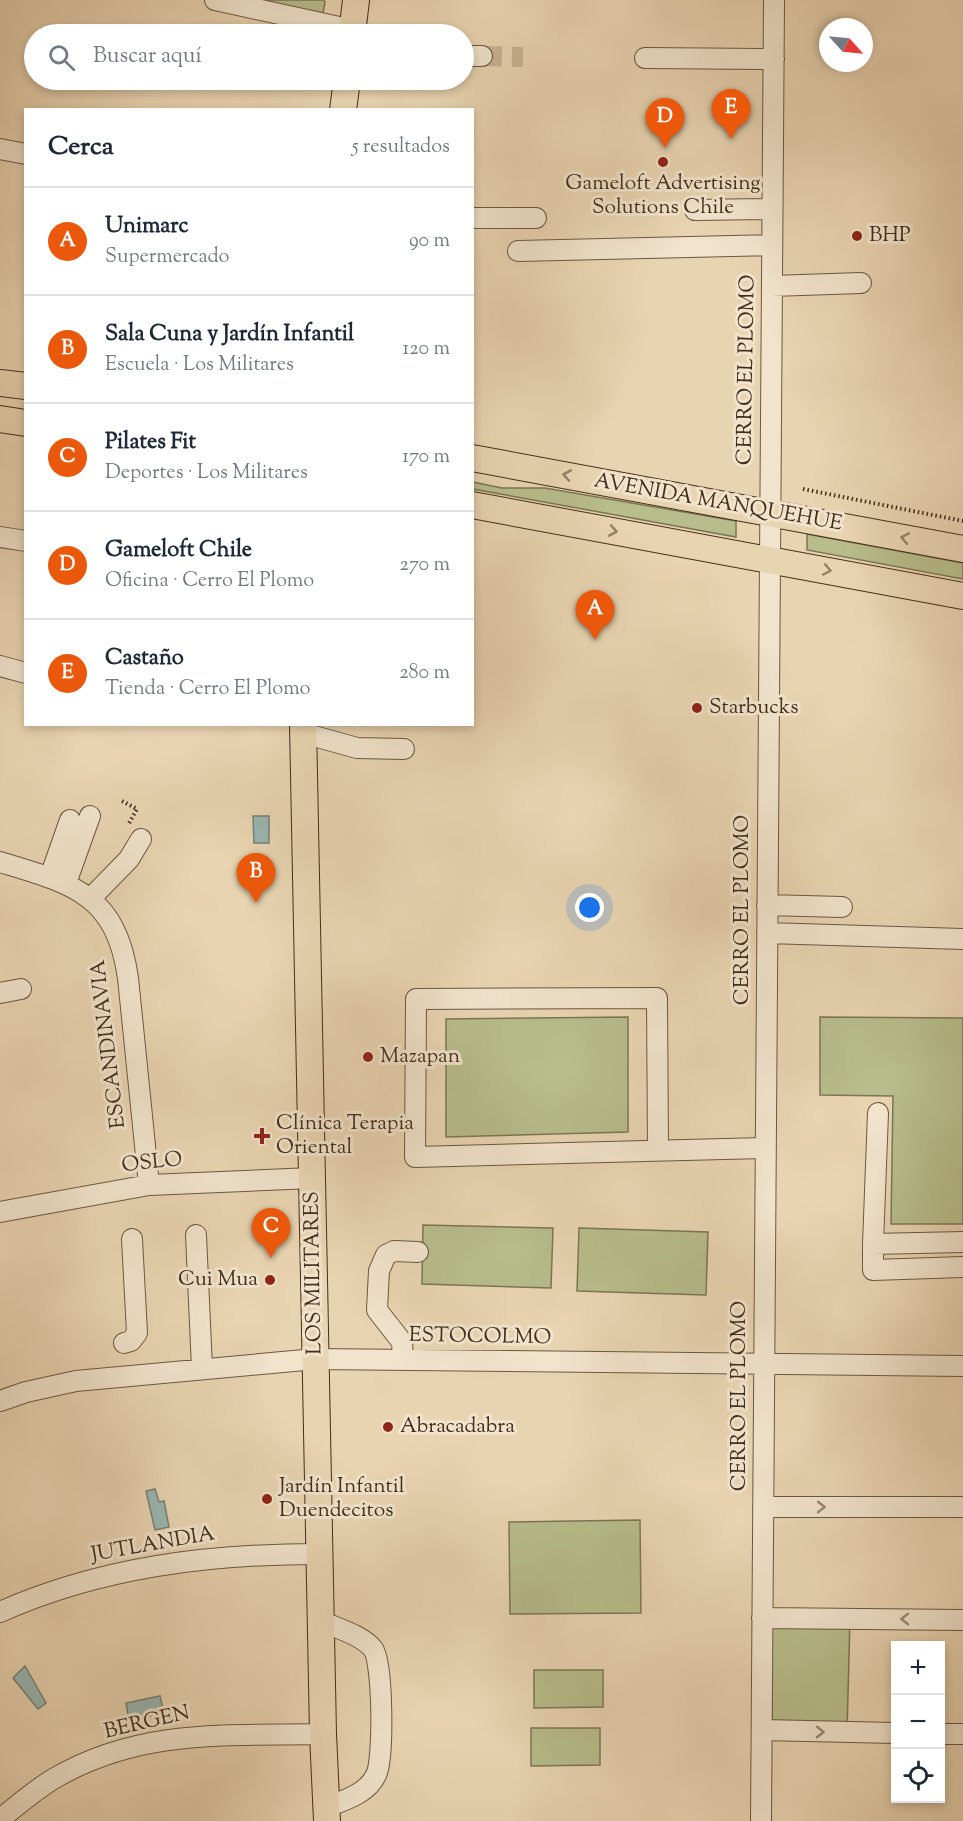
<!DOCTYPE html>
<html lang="es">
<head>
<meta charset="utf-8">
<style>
	:root { --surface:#fff; --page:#f2f2f3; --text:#1f2937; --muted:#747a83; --line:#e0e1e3; --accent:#ea580c }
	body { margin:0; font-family:"Sorts Mill Goudy",serif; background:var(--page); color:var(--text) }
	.controls { position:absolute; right:18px; bottom:18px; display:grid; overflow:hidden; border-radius:0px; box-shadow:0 3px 9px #0003 }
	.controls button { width:54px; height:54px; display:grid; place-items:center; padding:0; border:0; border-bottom:2px solid var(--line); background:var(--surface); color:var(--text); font:30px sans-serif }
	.compass { position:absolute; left:819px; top:18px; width:54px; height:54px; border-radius:50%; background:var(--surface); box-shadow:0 3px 9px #0003; rotate:117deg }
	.you { position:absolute; left:590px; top:908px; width:21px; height:21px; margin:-15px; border:4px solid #fff; border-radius:50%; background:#1a73e8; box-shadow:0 0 0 9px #1a73e833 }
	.badge { display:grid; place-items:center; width:39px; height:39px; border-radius:50%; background:var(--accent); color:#fff; font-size:20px; font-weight:700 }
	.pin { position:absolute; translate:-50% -50px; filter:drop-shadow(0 2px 3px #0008) }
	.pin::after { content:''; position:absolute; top:32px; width:21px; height:18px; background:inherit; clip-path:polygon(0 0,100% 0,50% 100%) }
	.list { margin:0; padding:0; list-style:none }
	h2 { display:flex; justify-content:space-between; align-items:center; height:78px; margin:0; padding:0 24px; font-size:26px }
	h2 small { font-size:20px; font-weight:400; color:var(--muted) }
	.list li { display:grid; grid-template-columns:39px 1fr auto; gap:18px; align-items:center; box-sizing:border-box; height:108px; padding:0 24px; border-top:2px solid var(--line) }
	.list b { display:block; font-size:22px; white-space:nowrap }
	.list p { margin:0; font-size:20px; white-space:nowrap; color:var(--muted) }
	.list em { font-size:20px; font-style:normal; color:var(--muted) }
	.icon { flex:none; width:33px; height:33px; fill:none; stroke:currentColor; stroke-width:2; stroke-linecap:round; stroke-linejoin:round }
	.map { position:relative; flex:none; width:963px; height:1821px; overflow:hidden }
	.search { position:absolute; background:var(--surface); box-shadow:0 3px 9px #0003; left:24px; top:24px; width:450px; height:66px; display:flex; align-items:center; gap:15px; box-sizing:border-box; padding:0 21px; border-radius:33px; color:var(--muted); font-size:22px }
	.panel { position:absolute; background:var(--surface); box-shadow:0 3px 9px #0003; left:24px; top:108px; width:450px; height:618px; border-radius:0px }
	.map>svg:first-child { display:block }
	.green { fill:#b7bd8b; stroke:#7d7554; stroke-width:1.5 }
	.water { fill:#99b7b3; stroke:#778077; stroke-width:1.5 }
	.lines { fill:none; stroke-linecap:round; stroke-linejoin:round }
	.minor-tunnel { stroke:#c8b393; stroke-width:20; stroke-dasharray:20 10; stroke-linecap:butt }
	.minor-casing { stroke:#6c5741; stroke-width:22 }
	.major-casing { stroke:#432d1c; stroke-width:28 }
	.path { stroke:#432d1c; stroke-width:4; stroke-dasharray:1.5 3; stroke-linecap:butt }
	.minor { stroke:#f1e3cc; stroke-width:20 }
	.major { stroke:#e9d4b1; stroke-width:26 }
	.oneway { stroke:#968066 }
	.oneway2 { stroke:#9a8874 }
	.poi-dot { fill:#8f2418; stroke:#f1e3cc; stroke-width:2 }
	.labels { text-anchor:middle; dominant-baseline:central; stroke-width:6; stroke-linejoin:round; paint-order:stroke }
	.poi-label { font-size:21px; fill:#432d1c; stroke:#f1e3cc; text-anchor:start }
	.street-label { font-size:21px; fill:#432d1c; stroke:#f1e3cc }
</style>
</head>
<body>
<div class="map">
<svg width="963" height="1821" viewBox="0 0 963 1821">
	<rect width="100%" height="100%" fill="#e9d4b1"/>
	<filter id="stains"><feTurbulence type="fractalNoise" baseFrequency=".00333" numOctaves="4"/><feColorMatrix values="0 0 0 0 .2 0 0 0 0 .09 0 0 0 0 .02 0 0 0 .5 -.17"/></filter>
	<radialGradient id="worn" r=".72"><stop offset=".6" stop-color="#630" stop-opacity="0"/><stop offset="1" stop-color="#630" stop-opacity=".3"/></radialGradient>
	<path class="green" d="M254,0H324L325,2L323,13Z
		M473,482L502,488H545L736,521V537L473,489Z
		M807,534L963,563V579L807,550Z
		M628,1017V1132L446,1137V1019Z
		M820,1017L963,1018V1224H891L893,1096L820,1095Z
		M423,1225L553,1228L551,1288L422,1284Z
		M579,1228L708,1232L706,1295L577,1291Z
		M640,1520L641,1613L510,1614L509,1522Z
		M762,1618L850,1619L847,1732L762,1730Z
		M534,1670H603V1707L534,1708Z
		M531,1728H600V1765L531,1766Z"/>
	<path class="water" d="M253,816H269V843H254Z
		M155,1489L159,1502L164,1501L169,1527L155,1530L146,1491Z
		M25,1666L46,1703L38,1709L13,1678Z
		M160,1696L164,1713L129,1720L126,1703Z"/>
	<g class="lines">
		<path class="minor-tunnel" d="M482,56L523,57"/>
		<g class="minor-casing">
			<path id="minor" d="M215,0L353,30
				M464,56H482
				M645,58L774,59
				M0,149L26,154
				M695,210L772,209
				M472,218H536
				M518,251L772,245
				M772,286L861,283
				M0,537L26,541
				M0,666L26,673
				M303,733L357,748L404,749
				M0,862C73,884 116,894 128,978L149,1185
				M50,877L70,820
				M66,883L90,816
				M90,899L129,859L141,839
				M767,905L842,907
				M767,933L963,939
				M0,993L21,989
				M658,1150L657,998L416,999L415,1157L765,1148
				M0,1212L149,1185L312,1178
				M196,1235L202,1368
				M963,1242L873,1244V1270L963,1267
				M873,1244L878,1113
				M124,1343L131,1341L137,1333L132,1239
				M403,1360L402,1342L377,1310L379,1271L386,1255L394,1251L418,1252
				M0,1401L26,1392L76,1381L315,1359L963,1366
				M763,1507H963
				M0,1612C101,1567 209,1554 319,1554
				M762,1618L963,1620
				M321,1621C336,1628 362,1635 373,1649C383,1661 384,1760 376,1775C367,1794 345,1800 327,1807
				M762,1730L896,1733
				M940,1734H963
				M0,1819C18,1805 36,1789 55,1778C141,1728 228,1736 323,1734
				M761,1821L774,0"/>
		</g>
		<g class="major-casing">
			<path id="major" d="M352,34L356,0
				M343,110L347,80
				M0,383L26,386
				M0,419L26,423
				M472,458L963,549
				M472,505L963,596
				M303,724L323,1734L327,1821"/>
		</g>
		<path class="path" d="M803,489L963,521
			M122,801L137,809L128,825"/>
		<use href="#minor" class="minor"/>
		<use href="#major" class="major"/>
	</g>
	<defs><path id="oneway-chevron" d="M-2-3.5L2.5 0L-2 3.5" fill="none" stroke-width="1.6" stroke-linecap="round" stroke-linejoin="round" transform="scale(1.5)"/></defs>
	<g class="oneway">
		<use href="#oneway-chevron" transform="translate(567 475) rotate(-170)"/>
		<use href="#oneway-chevron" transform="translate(613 531) rotate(10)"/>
		<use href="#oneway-chevron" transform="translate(905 538) rotate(-169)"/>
		<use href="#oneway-chevron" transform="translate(827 570) rotate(11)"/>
	</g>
	<g class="oneway2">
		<use href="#oneway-chevron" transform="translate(821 1507)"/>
		<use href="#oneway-chevron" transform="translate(905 1619) rotate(-180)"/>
		<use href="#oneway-chevron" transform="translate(820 1732) rotate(1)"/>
	</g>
	<g class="poi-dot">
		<circle cx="663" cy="162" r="6"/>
		<circle cx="857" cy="236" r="6"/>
		<circle cx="697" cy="708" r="6"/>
		<circle cx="368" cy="1057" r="6"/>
		<path d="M259 1127h6v6h6v6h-6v6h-6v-6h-6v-6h6z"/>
		<circle cx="270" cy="1280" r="6"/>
		<circle cx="388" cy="1427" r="6"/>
		<circle cx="267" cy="1499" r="6"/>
	</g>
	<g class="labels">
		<g class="poi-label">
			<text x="663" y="184" text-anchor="middle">Gameloft Advertising<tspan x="663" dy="24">Solutions Chile</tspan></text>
			<text x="869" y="236">BHP</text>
			<text x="709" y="708">Starbucks</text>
			<text x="380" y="1057">Mazapan</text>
			<text x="276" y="1124">Clínica Terapia<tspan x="276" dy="24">Oriental</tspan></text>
			<text x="258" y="1280" text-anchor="end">Cui Mua</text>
			<text x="400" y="1427">Abracadabra</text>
			<text x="279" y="1487">Jardín Infantil<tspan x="279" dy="24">Duendecitos</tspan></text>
		</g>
		<g class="street-label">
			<text transform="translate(747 370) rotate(-89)">CERRO EL PLOMO</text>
			<text transform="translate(718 503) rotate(10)">AVENIDA MANQUEHUE</text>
			<text transform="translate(743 910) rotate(-90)">CERRO EL PLOMO</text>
			<text transform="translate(109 1044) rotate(-97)">ESCANDINAVIA</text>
			<text transform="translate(152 1163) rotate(-6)">OSLO</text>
			<text transform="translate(314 1273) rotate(-91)">LOS MILITARES</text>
			<text transform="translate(480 1337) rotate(1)">ESTOCOLMO</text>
			<text transform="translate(740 1396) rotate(-90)">CERRO EL PLOMO</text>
			<text transform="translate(153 1545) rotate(-10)">JUTLANDIA</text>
			<text transform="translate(147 1723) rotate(-13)">BERGEN</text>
		</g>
	</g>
	<rect width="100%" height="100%" filter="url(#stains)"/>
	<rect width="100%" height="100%" fill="url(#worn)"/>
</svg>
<div class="controls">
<button>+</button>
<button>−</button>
<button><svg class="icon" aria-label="locate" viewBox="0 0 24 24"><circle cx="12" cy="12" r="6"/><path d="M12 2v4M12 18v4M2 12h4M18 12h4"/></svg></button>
</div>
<svg class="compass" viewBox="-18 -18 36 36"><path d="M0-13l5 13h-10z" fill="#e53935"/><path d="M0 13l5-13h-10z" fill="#747a83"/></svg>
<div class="you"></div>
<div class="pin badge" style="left:595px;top:640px">A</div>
<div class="pin badge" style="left:256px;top:903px">B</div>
<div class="pin badge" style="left:271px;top:1258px">C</div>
<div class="pin badge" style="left:665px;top:148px">D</div>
<div class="pin badge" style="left:731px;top:139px">E</div>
<div class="search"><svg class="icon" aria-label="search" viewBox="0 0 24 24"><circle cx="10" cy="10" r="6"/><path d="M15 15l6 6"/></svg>Buscar aquí</div>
<section class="panel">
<h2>Cerca<small>5 resultados</small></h2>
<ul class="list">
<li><span class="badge">A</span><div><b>Unimarc</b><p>Supermercado</p></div><em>90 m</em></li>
<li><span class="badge">B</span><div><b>Sala Cuna y Jardín Infantil</b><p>Escuela · Los Militares</p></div><em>120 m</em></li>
<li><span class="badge">C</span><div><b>Pilates Fit</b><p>Deportes · Los Militares</p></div><em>170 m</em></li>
<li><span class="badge">D</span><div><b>Gameloft Chile</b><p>Oficina · Cerro El Plomo</p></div><em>270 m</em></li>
<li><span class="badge">E</span><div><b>Castaño</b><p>Tienda · Cerro El Plomo</p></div><em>280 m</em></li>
</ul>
</section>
</div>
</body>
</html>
